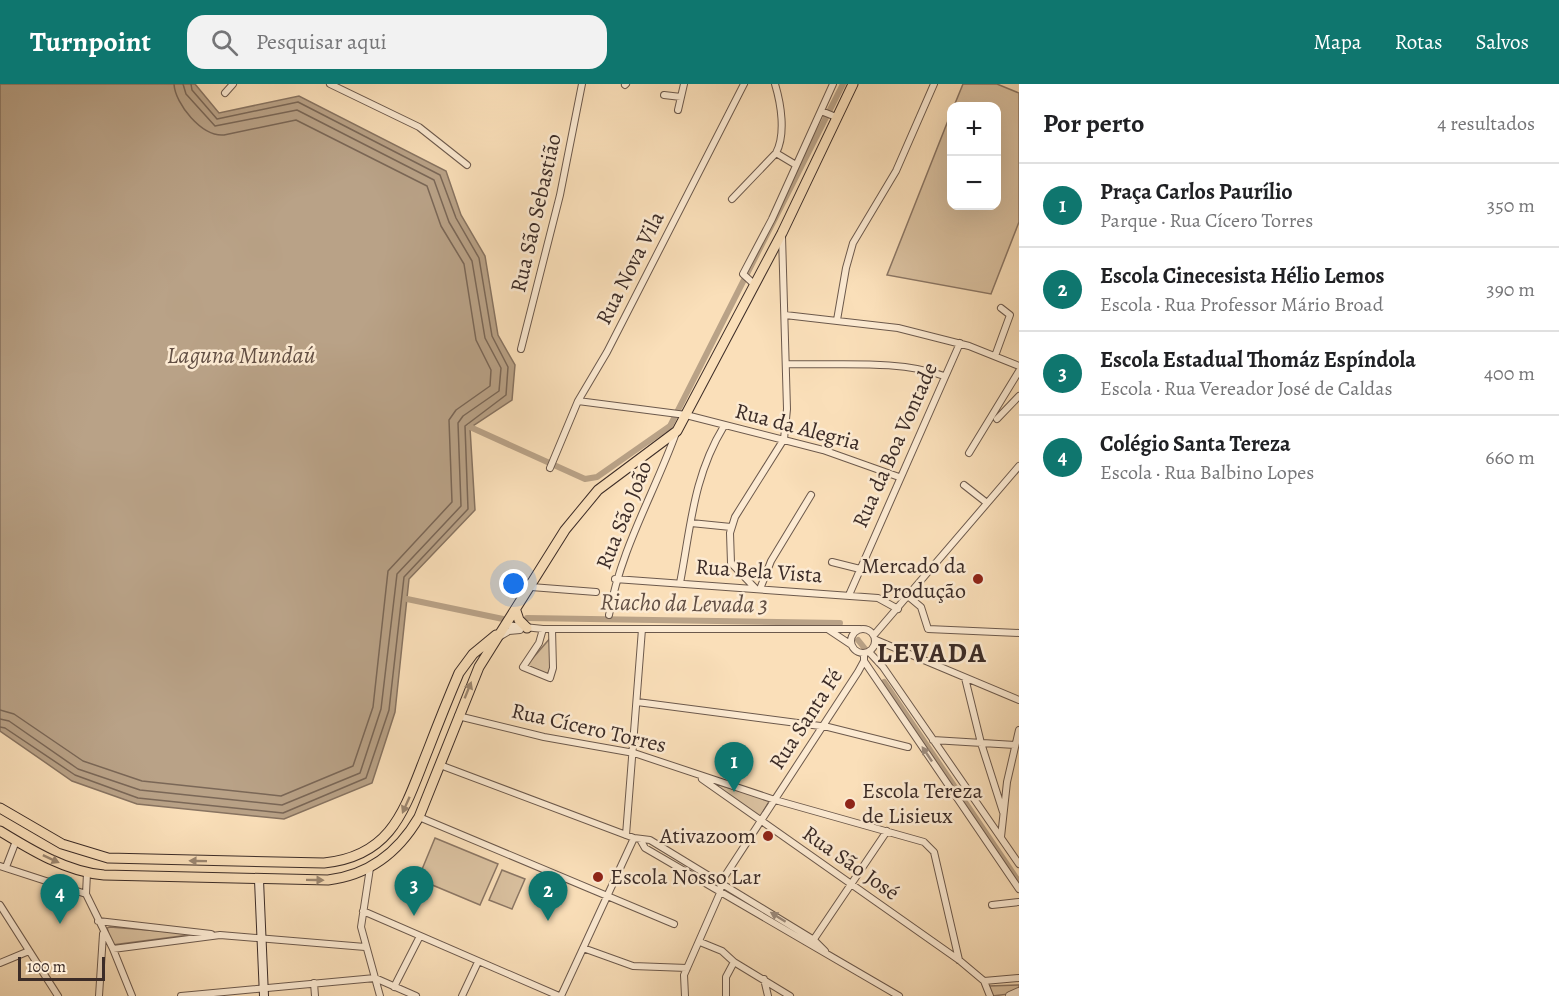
<!DOCTYPE html>
<html lang="pt">
<head>
<meta charset="utf-8">
<style>
	:root { --surface:#fff; --page:#f2f2f2; --text:#202124; --muted:#757577; --line:#e0e0e0; --accent:#0f766e }
	body { margin:0; font-family:Alegreya,serif; background:var(--page); color:var(--text) }
	.controls { position:absolute; right:18px; top:18px; display:grid; overflow:hidden; border-radius:12px; box-shadow:0 6px 24px #0002 }
	.controls button { width:54px; height:54px; display:grid; place-items:center; padding:0; border:0; border-bottom:2px solid var(--line); background:var(--surface); color:var(--text); font:30px sans-serif }
	.scale { position:absolute; left:18px; bottom:15px; width:87px; box-sizing:border-box; padding-left:6px; border:3px solid #3c2c27; border-top:0; font-size:16px; line-height:21px; white-space:nowrap; color:#3c2c27; -webkit-text-stroke:4px #fcead2; paint-order:stroke }
	.you { position:absolute; left:514px; top:500px; width:21px; height:21px; margin:-15px; border:4px solid #fff; border-radius:50%; background:#1a73e8; box-shadow:0 0 0 9px #1a73e833 }
	.badge { display:grid; place-items:center; width:39px; height:39px; border-radius:50%; background:var(--accent); color:#fff; font-size:20px; font-weight:700 }
	.pin { position:absolute; translate:-50% -50px; filter:drop-shadow(0 2px 3px #0008) }
	.pin::after { content:''; position:absolute; top:32px; width:21px; height:18px; background:inherit; clip-path:polygon(0 0,100% 0,50% 100%) }
	.list { margin:0; padding:0; list-style:none }
	h2 { display:flex; justify-content:space-between; align-items:center; height:78px; margin:0; padding:0 24px; font-size:26px }
	h2 small { font-size:20px; font-weight:400; color:var(--muted) }
	.list li { display:grid; grid-template-columns:39px 1fr auto; gap:18px; align-items:center; box-sizing:border-box; height:84px; padding:0 24px; border-top:2px solid var(--line) }
	.list b { display:block; font-size:22px; white-space:nowrap }
	.list p { margin:0; font-size:20px; white-space:nowrap; color:var(--muted) }
	.list em { font-size:20px; font-style:normal; color:var(--muted) }
	.icon { flex:none; width:33px; height:33px; fill:none; stroke:currentColor; stroke-width:2; stroke-linecap:round; stroke-linejoin:round }
	.map { position:relative; flex:none; width:1019px; height:912px; overflow:hidden }
	header { display:flex; align-items:center; gap:36px; box-sizing:border-box; height:84px; padding:0 30px; background:var(--accent); color:#fff }
	header strong { font-size:28px }
	nav { display:flex; gap:33px; margin-inline-start:auto; font-size:21px }
	.search { width:420px; height:54px; background:var(--page); display:flex; align-items:center; gap:15px; box-sizing:border-box; padding:0 21px; border-radius:18px; color:var(--muted); font-size:22px }
	main { display:flex }
	aside { flex:1; background:var(--surface) }
	.map>svg:first-child { display:block }
	.green { fill:#dac1a0; stroke:#8b7664; stroke-width:1.5 }
	.water { fill:#b9a287; stroke:#877361; stroke-width:1.5 }
	.lines { fill:none; stroke-linecap:round; stroke-linejoin:round }
	.shore { stroke:#7a6757; stroke-width:1.5 }
	.canal { stroke:#b9a287; stroke-width:6 }
	.minor-casing { stroke:#6c594c; stroke-width:8 }
	.tertiary-casing { stroke:#6c594c; stroke-width:10 }
	.secondary-casing { stroke:#3c2c27; stroke-width:10 }
	.primary-casing { stroke:#3c2c27; stroke-width:11 }
	.minor { stroke:#fcead2; stroke-width:6 }
	.tertiary { stroke:#fcead2; stroke-width:8 }
	.secondary { stroke:#fcead2; stroke-width:8 }
	.primary { stroke:#fadfb9; stroke-width:9 }
	.oneway { fill:#9b8670 }
	.oneway2 { fill:#9c8b7c }
	.poi-dot { fill:#8f2418; stroke:#fcead2; stroke-width:2 }
	.labels { text-anchor:middle; dominant-baseline:central; stroke-width:5; stroke-linejoin:round; paint-order:stroke }
	.street-label { font-size:22px; fill:#3c2c27; stroke:#fcead2 }
	.poi-label { font-size:22px; fill:#3c2c27; stroke:#fcead2; text-anchor:end }
	.water-label { font-size:24px; font-style:italic; fill:#624f44; stroke:#fcead2 }
	.district-label { font-size:28px; font-weight:bold; letter-spacing:1.5px; fill:#3c2c27; stroke:#fcead2 }
</style>
</head>
<body>
<header>
<strong>Turnpoint</strong>
<div class="search"><svg class="icon" aria-label="search" viewBox="0 0 24 24"><circle cx="10" cy="10" r="6"/><path d="M15 15l6 6"/></svg>Pesquisar aqui</div>
<nav><a>Mapa</a><a>Rotas</a><a>Salvos</a></nav>
</header>
<main>
<div class="map">
<svg width="1019" height="912" viewBox="0 0 1019 912">
	<rect width="100%" height="100%" fill="#fadfb9"/>
	<filter id="stains"><feTurbulence type="fractalNoise" baseFrequency=".00333" numOctaves="4"/><feColorMatrix values="0 0 0 0 .2 0 0 0 0 .09 0 0 0 0 .02 0 0 0 .5 -.17"/></filter>
	<radialGradient id="worn" r=".72"><stop offset=".6" stop-color="#630" stop-opacity="0"/><stop offset="1" stop-color="#630" stop-opacity=".3"/></radialGradient>
	<path class="green" d="M963,0H997L1019,9V138L991,210L887,191L951,29V122H996V22H954Z
		M552,552L553,594L525,583Z
		M709,698L770,716L759,735Z
		M435,754L498,780L480,821L418,795Z
		M502,786L525,795L512,825L489,816Z
		M110,843L197,850L112,861L107,844Z
		M1019,901V909L992,912L989,902Z"/>
	<path class="water" d="M0,0H195L219,29L299,12L446,87L461,131L485,172L498,251L515,281L512,316L470,344L475,426L409,495L395,628L372,699L284,735L137,720L72,697L0,647Z"/>
	<g class="lines">
		<path class="shore" d="M0,626L14,630L83,677L142,697L281,712L353,682L373,623L388,487L452,418L449,336L456,326L490,302L491,286L476,256L464,180L441,142L427,102L296,36L224,51C202,53 175,20 174,0
			M0,635L9,637L78,685L140,706L282,721L360,689L381,625L397,490L461,422L458,339L463,332L499,307L501,284L485,254L472,177L449,138L434,96L297,26L215,42L186,10L183,0
			M0,643L5,644L75,691L138,714L283,729L366,694L389,626L404,493L468,425L465,342L506,311L508,283L492,252L479,174L456,134L440,91L298,18L217,35L192,6L191,0"/>
		<path class="canal" d="M470,343L585,395L597,393L670,342L843,0
			M407,515L503,535
			M527,534L840,539
			M858,556L866,566
			M884,598L1019,798"/>
		<g class="minor-casing">
			<path id="minor" d="M330,0L419,43L467,81
				M625,1L626,0
				M225,9L233,0
				M664,11L681,13
				M678,26L684,0
				M821,27L836,33
				M776,69L796,81
				M732,115L776,69C786,50 781,20 775,0
				M755,201L743,190L772,135L833,0
				M785,231L898,244L969,262L1019,282
				M837,236L846,184L853,159L896,87L934,0
				M521,265L560,111L582,0
				M995,272L1010,231L1001,224
				M786,280C835,282 899,275 944,292
				M578,317L686,331L823,366L899,393
				M997,335L1019,312
				M969,369L1019,287
				M550,384L578,317L607,268L744,0
				M964,401L987,419
				M691,439L731,443
				M832,478L860,485
				M615,495L878,514L898,525
				M680,499C691,442 693,393 724,342
				M531,503L596,508
				M756,505L731,479L730,449L735,433L784,355L787,325L782,152
				M760,505L771,477L811,411
				M849,511L960,259
				M909,513L921,523L928,545L1019,549
				M609,531C621,464 653,412 676,349
				M506,541L543,545H860
				M851 557a12 12 0 1 1 24 0a12 12 0 1 1-24 0Z
				M543,545L539,559L523,583L550,594L553,584L552,545
				M829,546L850,560
				M874,551L1019,382
				M499,553L509,547L520,546
				M876,556L1019,616
				M869,568L883,583L1019,780
				M864,577L1019,805
				M965,594L981,659L1003,728
				M637,618L828,643L908,663
				M458,632L544,653L634,669L775,716L924,758L934,768L959,876
				M933,656L1015,661
				M440,681L634,754L650,756L814,856L825,867
				M702,695L959,876L984,897L990,912
				M419,733L674,840
				M626,751L642,545
				M1001,753L1007,698L1019,646
				M641,757L645,764L899,912
				M0,782L86,810
				M6,783L16,757
				M370,784L361,843L380,912
				M87,789L86,810L113,865L132,912
				M0,821L58,912
				M992,821L1019,818
				M363,827L559,912
				M98,837L211,850
				M700,858L722,867L734,878L790,912
				M812,858L887,747
				M583,864L633,882L687,884
				M113,865L220,851L365,863
				M0,879L29,867
				M764,895L768,912
				M984,897L1019,894
				M314,899L315,912
				M394,903L420,852
				M99,912L103,850
				M181,912L375,894L416,912
				M462,912L478,878
				M561,912L634,754
				M685,912L684,891L720,809L721,798L858,588L864,577V569
				M726,912V893L734,878"/>
		</g>
		<g class="tertiary-casing">
			<path id="tertiary" d="M1010,912L1019,908"/>
		</g>
		<g class="secondary-casing">
			<path id="secondary" d="M259,796L264,912"/>
		</g>
		<g class="primary-casing">
			<path id="primary" d="M516,527L519,536L527,544
				M0,724L62,760L108,774L324,779C394,772 405,723 428,666C438,640 448,615 459,589L473,570L496,551
				M0,747C31,766 67,788 104,791L328,796C369,791 398,769 419,733L479,583L565,446L598,406L677,347L782,149L853,0"/>
		</g>
		<use href="#minor" class="minor"/>
		<use href="#tertiary" class="tertiary"/>
		<use href="#secondary" class="secondary"/>
		<use href="#primary" class="primary"/>
	</g>
	<defs><path id="oneway-solid" d="M-6-.8H1V-3.2L6.5 0L1 3.2V.8H-6Z" transform="scale(1.5)"/></defs>
	<g class="oneway">
		<use href="#oneway-solid" transform="translate(468 606) rotate(-68)"/>
		<use href="#oneway-solid" transform="translate(406 721) rotate(114)"/>
		<use href="#oneway-solid" transform="translate(51 775) rotate(25)"/>
		<use href="#oneway-solid" transform="translate(198 777) rotate(-179)"/>
		<use href="#oneway-solid" transform="translate(315 796) rotate(1)"/>
	</g>
	<g class="oneway2">
		<use href="#oneway-solid" transform="translate(927 670) rotate(-124)"/>
		<use href="#oneway-solid" transform="translate(778 833) rotate(-148)"/>
	</g>
	<g class="poi-dot">
		<circle cx="978" cy="495" r="6"/>
		<circle cx="850" cy="720" r="6"/>
		<circle cx="768" cy="752" r="6"/>
		<circle cx="598" cy="793" r="6"/>
	</g>
	<g class="labels">
		<g class="street-label">
			<text transform="translate(536 129) rotate(-77)">Rua São Sebastião</text>
			<text transform="translate(630 184) rotate(-63)">Rua Nova Vila</text>
			<text transform="translate(798 343) rotate(15)">Rua da Alegria</text>
			<text transform="translate(895 361) rotate(-66)">Rua da Boa Vontade</text>
			<text transform="translate(624 431) rotate(-68)">Rua São João</text>
			<text transform="translate(759 487) rotate(4)">Rua Bela Vista</text>
			<text transform="translate(806 635) rotate(-57)">Rua Santa Fé</text>
			<text transform="translate(589 644) rotate(13)">Rua Cícero Torres</text>
			<text transform="translate(851 779) rotate(35)">Rua São José</text>
		</g>
		<g class="poi-label">
			<text x="966" y="482">Mercado da<tspan x="966" dy="25">Produção</tspan></text>
			<text x="862" y="707" text-anchor="start">Escola Tereza<tspan x="862" dy="25">de Lisieux</tspan></text>
			<text x="756" y="752">Ativazoom</text>
			<text x="610" y="793" text-anchor="start">Escola Nosso Lar</text>
		</g>
		<g class="water-label">
			<text x="241" y="271">Laguna Mundaú</text>
			<text transform="translate(684 519) rotate(1)">Riacho da Levada 3</text>
		</g>
		<g class="district-label">
			<text x="932" y="569">LEVADA</text>
		</g>
	</g>
	<rect width="100%" height="100%" filter="url(#stains)"/>
	<rect width="100%" height="100%" fill="url(#worn)"/>
</svg>
<div class="controls">
<button>+</button>
<button>−</button>
</div>
<div class="scale">100 m</div>
<div class="you"></div>
<div class="pin badge" style="left:734px;top:708px">1</div>
<div class="pin badge" style="left:548px;top:837px">2</div>
<div class="pin badge" style="left:414px;top:832px">3</div>
<div class="pin badge" style="left:60px;top:840px">4</div>
</div>
<aside>
<h2>Por perto<small>4 resultados</small></h2>
<ul class="list">
<li><span class="badge">1</span><div><b>Praça Carlos Paurílio</b><p>Parque · Rua Cícero Torres</p></div><em>350 m</em></li>
<li><span class="badge">2</span><div><b>Escola Cinecesista Hélio Lemos</b><p>Escola · Rua Professor Mário Broad</p></div><em>390 m</em></li>
<li><span class="badge">3</span><div><b>Escola Estadual Thomáz Espíndola</b><p>Escola · Rua Vereador José de Caldas</p></div><em>400 m</em></li>
<li><span class="badge">4</span><div><b>Colégio Santa Tereza</b><p>Escola · Rua Balbino Lopes</p></div><em>660 m</em></li>
</ul>
</aside>
</main>
</body>
</html>
